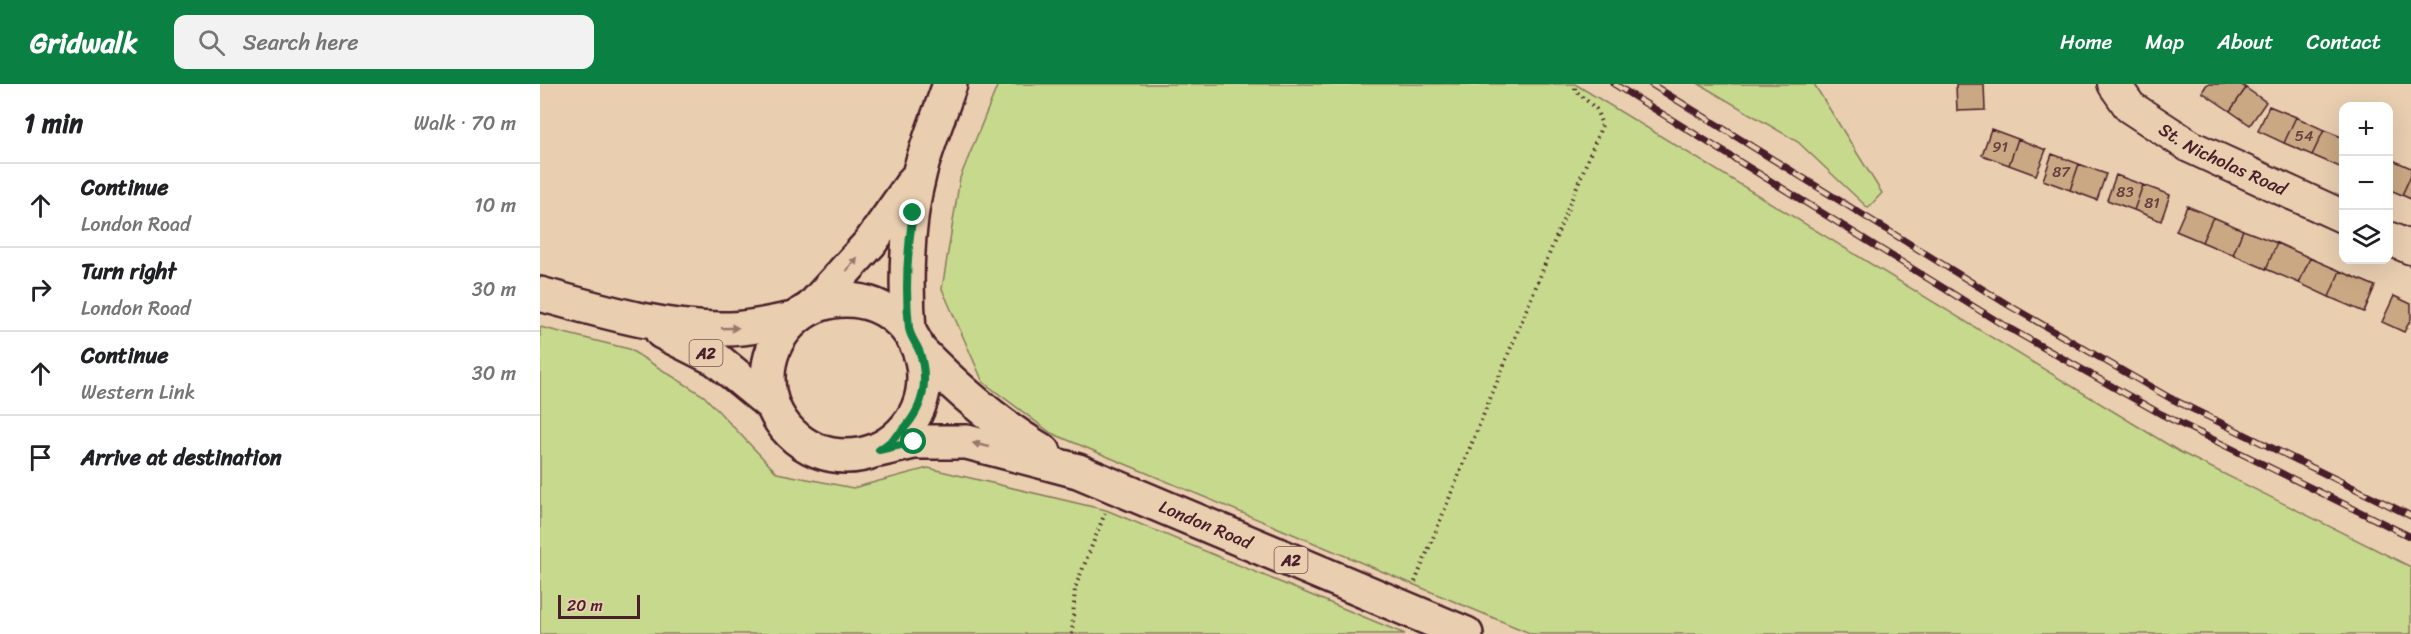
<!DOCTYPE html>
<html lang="en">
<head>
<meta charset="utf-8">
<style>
	:root { --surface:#fff; --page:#f2f2f2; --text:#202124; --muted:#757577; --line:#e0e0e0; --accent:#0b8043 }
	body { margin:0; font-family:Sriracha,sans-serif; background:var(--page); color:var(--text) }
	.controls { position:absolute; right:18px; top:18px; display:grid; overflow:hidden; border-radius:12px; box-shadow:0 6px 24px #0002 }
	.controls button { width:54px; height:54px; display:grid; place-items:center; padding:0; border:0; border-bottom:2px solid var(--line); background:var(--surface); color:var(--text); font:30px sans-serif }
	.scale { position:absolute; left:18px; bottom:15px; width:82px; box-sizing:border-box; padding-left:6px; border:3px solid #4a1f2b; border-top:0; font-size:16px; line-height:21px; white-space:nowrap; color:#4a1f2b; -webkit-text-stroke:4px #e9ceb0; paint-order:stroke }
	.stop { position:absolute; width:18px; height:18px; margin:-14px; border:4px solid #0b8043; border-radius:50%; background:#fff }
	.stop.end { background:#0b8043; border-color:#fff; box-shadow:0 2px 6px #0008 }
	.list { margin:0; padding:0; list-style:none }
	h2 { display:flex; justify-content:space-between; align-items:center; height:78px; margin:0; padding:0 24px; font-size:26px }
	h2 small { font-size:20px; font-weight:400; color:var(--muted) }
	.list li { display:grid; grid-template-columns:39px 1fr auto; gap:18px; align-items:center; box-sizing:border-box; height:84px; padding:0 24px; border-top:2px solid var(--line) }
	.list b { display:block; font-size:22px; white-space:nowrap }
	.list p { margin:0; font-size:20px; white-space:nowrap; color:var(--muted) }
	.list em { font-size:20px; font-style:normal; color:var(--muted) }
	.icon { flex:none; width:33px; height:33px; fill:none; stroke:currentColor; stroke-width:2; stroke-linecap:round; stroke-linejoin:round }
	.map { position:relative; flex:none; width:1871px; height:550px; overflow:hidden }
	header { display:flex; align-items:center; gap:36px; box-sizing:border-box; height:84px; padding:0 30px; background:var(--accent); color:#fff }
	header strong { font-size:28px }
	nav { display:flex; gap:33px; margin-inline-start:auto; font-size:21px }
	.search { width:420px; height:54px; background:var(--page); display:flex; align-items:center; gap:15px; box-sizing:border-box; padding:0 21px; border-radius:12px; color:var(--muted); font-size:22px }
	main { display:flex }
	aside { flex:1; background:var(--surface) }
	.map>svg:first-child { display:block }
	.green { fill:#c6d98d; stroke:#887c5c; stroke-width:1.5 }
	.building { fill:#caa883; stroke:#4a1f2b; stroke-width:1.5 }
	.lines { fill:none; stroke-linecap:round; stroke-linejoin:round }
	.minor-casing { stroke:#4a1f2b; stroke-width:36 }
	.secondary-casing { stroke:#4a1f2b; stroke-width:38 }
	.primary-casing { stroke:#4a1f2b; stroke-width:38 }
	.path { stroke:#4a1f2b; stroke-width:4; stroke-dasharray:1.5 4.5; stroke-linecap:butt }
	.minor { stroke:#e9ceb0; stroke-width:32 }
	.secondary { stroke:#e9ceb0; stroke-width:33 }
	.primary { stroke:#e9ceb0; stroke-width:33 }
	.rail-casing { stroke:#4a1f2b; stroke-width:7 }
	.rail { stroke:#e9ceb0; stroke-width:4.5; stroke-dasharray:14; stroke-linecap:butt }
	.oneway { fill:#9a766e }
	.route { stroke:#0b8043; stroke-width:8 }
	.labels { text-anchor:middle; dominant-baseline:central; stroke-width:4.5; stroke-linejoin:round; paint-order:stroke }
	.number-label { font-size:15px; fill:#6a4141 }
	.shield { fill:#e9ceb0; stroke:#7a5453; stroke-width:1.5 }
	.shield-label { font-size:16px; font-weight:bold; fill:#4a1f2b }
	.street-label { font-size:18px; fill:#4a1f2b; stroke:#e9ceb0 }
</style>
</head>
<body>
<header>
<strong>Gridwalk</strong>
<div class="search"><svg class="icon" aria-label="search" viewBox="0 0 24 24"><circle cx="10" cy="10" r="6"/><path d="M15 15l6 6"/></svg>Search here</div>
<nav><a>Home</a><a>Map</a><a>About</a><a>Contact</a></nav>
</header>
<main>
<aside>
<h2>1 min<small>Walk · 70 m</small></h2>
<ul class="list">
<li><svg class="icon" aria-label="ahead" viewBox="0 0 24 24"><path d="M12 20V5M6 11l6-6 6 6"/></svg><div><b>Continue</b><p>London Road</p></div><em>10 m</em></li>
<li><svg class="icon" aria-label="right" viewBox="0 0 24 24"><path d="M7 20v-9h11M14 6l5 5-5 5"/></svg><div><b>Turn right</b><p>London Road</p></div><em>30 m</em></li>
<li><svg class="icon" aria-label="ahead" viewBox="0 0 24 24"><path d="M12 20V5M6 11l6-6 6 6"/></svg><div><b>Continue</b><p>Western Link</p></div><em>30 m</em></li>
<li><svg class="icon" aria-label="arrive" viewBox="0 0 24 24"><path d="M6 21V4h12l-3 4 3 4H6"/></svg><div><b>Arrive at destination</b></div></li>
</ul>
</aside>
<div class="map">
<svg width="1871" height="550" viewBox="0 0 1871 550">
	<rect width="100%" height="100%" fill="#e9ceb0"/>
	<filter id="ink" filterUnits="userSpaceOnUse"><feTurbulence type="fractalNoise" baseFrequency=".0167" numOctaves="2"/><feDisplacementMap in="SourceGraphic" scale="12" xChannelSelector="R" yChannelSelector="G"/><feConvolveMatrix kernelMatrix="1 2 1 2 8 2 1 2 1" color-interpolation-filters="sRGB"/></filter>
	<g filter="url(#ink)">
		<path class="green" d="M458,0H1035L1640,368L1871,483V550H992L511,349L443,298L402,205L420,94Z
			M1159,0H1274L1342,109L1328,124L1258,58Z
			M0,243L89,265L164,312L237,389L313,404L388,384L566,426L865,550H0Z"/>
		<path class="building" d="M1416,0H1444L1445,26L1417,27Z
			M1667,0H1700L1706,4L1690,27L1662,8Z
			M1706,4L1726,18L1710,41L1690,27Z
			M1729,22L1756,33L1744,59L1718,47Z
			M1756,33L1784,46L1772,71L1744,59Z
			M1451,45L1478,55L1469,81L1442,71Z
			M1784,46L1804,54L1802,84L1772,71Z
			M1478,55L1506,66L1496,91L1469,81Z
			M1512,70L1539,80L1530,106L1503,96Z
			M1848,74L1871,84V91L1862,111L1848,105Z
			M1539,80L1566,90L1557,116L1530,106Z
			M1576,91L1603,101L1594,126L1567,116Z
			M1871,91V115L1862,111Z
			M1603,101L1630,111L1621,137L1594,126Z
			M1647,122L1673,133L1662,158L1636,147Z
			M1673,133L1703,146L1693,171L1662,158Z
			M1703,146L1737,159L1726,185L1693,171Z
			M1737,159L1770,174L1759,199L1726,185Z
			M1770,174L1800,187L1789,213L1759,199Z
			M1800,187L1835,202L1824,228L1789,213Z
			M1854,212L1871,220V235L1864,248L1842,238Z"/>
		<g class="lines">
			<g class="minor-casing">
				<g id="minor">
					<path id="s1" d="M1574,0L1590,23L1651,63L1804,133"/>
					<path d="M1848,154L1871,164"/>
				</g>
			</g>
			<g class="secondary-casing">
				<path id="secondary" d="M272,223L330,159L374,97
					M369,248C365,194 366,140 380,87C388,58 400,29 410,0"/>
			</g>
			<g class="primary-casing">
				<g id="primary">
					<path d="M0,210C60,226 123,246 186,245C209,245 232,239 254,235"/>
					<circle cx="306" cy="294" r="78"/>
					<path d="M122,248L176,275L232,321"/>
					<path d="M380,267C418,306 457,340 504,368"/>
					<path id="s2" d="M339,366L374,358H427L538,387L926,550"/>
				</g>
			</g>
			<path class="path" d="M875,498L1062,41L1056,25L1035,6V0
				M532,550L535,504L565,429"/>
			<use href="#minor" class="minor"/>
			<use href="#secondary" class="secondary"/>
			<use href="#primary" class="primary"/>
			<g class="rail-casing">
				<path id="rail" d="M1074,0L1460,239L1621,330L1871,453
					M1111,0L1470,222L1630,314L1871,432"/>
			</g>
			<use href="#rail" class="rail"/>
		</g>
		<defs><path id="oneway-solid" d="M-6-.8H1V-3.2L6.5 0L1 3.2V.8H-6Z" transform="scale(1.5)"/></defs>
		<g class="oneway">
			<use href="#oneway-solid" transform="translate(312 180) rotate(-50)"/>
			<use href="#oneway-solid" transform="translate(190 244) rotate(-2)"/>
			<use href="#oneway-solid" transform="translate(441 361) rotate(-167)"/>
		</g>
	</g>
	<g class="lines" filter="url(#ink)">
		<path class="route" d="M373,129C367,168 365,205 369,244C370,253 377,260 380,269C393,312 374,342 339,366L374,358"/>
	</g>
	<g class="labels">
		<g class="number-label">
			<text x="1764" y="52">54</text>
			<text x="1460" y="63">91</text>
			<text x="1521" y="88">87</text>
			<text x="1585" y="108">83</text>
			<text x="1612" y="119">81</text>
		</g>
		<g class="shield">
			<rect x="149.5" y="256" width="33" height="26" rx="4.5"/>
			<rect x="734.5" y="463" width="33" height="26" rx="4.5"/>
		</g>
		<g class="shield-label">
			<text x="166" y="269">A2</text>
			<text x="751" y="476">A2</text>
		</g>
		<g class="street-label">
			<text stroke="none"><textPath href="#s1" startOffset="135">St. Nicholas Road</textPath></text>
			<text stroke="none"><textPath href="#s2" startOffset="342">London Road</textPath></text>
		</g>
	</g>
</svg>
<div class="controls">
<button>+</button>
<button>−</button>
<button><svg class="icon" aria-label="layers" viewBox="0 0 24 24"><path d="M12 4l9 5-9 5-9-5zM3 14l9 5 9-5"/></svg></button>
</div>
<div class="scale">20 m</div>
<div class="stop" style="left:374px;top:358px"></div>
<div class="stop end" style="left:373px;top:129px"></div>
</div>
</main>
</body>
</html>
